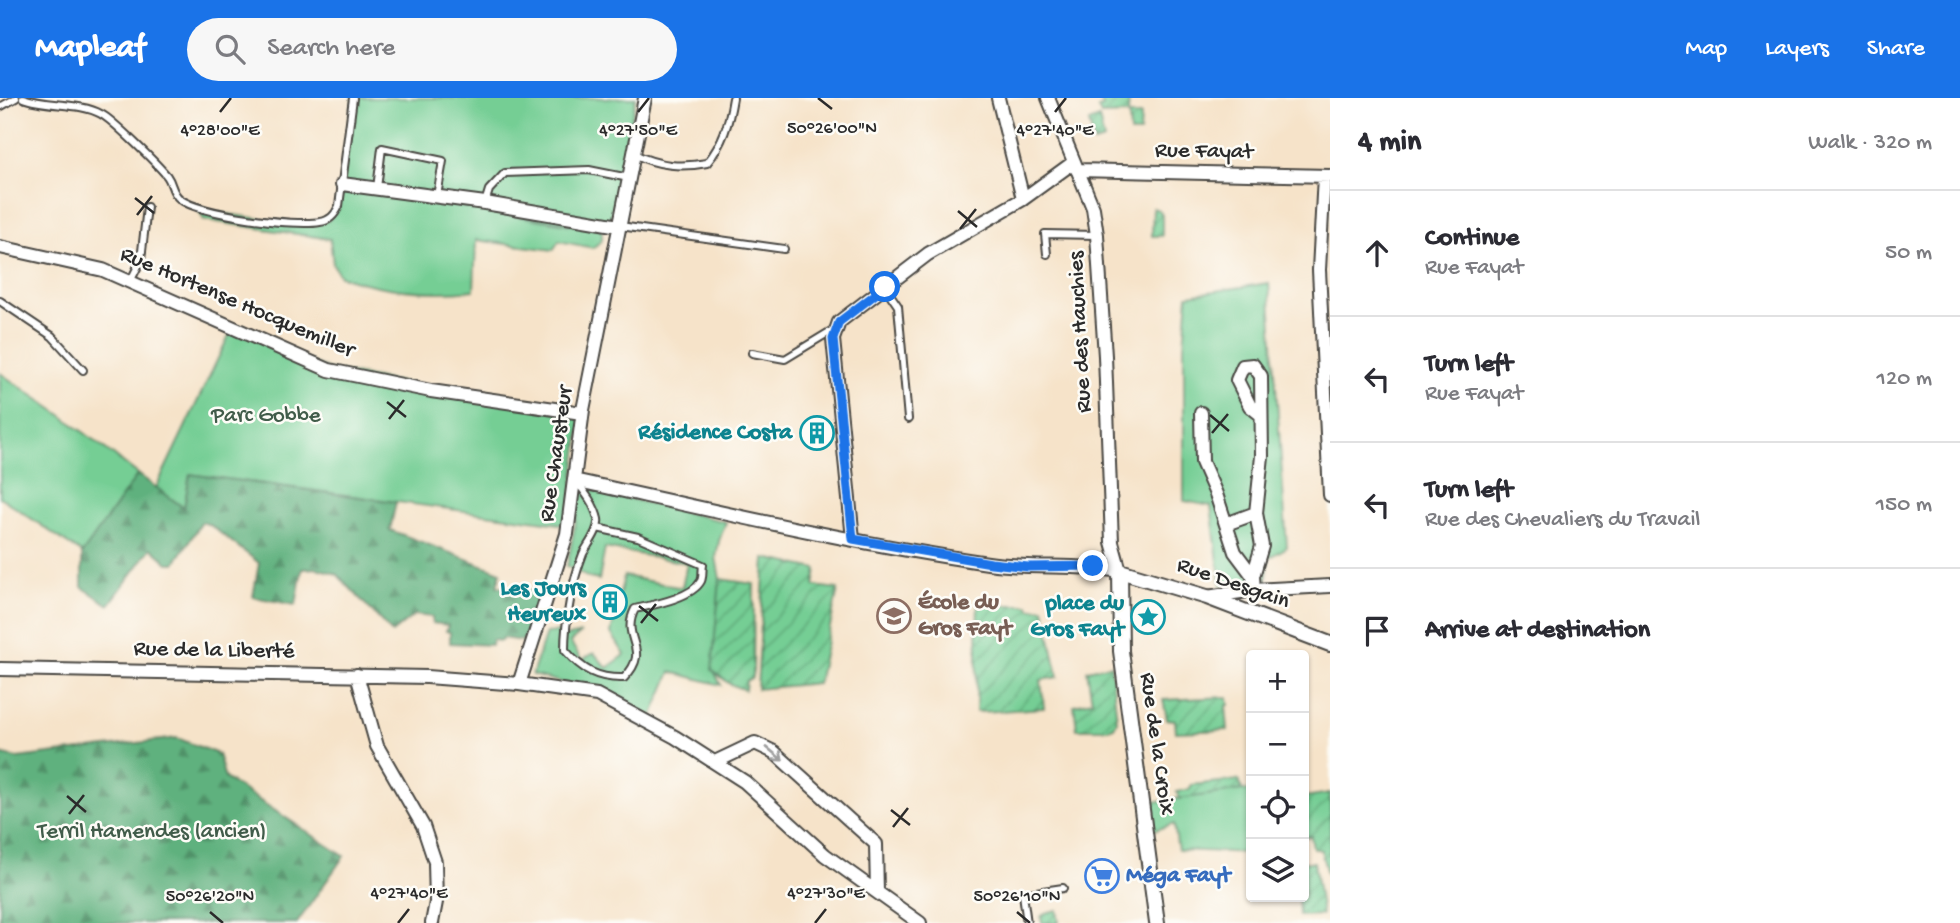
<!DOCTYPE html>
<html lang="en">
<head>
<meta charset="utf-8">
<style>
	:root { --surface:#fff; --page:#f7f7f7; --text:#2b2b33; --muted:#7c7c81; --line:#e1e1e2; --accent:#1a73e8 }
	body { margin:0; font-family:"Gochi Hand",sans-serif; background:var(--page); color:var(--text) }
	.controls { position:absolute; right:21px; bottom:21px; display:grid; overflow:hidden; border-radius:7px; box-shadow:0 2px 5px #0004 }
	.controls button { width:63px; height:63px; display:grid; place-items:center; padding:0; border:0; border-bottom:2px solid var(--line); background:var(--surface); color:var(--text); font:35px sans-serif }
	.stop { position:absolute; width:21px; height:21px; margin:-16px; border:5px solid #1a73e8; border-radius:50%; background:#fff }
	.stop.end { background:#1a73e8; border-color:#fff; box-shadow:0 2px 7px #0008 }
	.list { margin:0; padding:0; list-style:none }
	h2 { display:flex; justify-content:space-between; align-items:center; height:91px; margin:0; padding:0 28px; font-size:30px }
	h2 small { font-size:23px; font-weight:400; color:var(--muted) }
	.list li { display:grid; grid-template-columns:46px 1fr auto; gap:21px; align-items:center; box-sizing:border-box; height:126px; padding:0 28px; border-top:2px solid var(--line) }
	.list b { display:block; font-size:26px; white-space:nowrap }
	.list p { margin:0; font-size:23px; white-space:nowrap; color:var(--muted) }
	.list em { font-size:23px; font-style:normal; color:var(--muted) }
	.icon { flex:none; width:38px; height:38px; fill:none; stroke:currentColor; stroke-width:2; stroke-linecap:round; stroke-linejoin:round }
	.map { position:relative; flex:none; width:1330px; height:825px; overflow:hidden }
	header { display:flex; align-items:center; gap:42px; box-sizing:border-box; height:98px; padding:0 35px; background:var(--accent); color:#fff }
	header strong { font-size:33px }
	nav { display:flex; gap:38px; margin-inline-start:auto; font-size:24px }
	.search { width:490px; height:63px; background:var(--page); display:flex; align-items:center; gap:18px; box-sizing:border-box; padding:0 24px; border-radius:38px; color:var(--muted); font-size:26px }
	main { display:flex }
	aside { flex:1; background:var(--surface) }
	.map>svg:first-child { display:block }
	.green { fill:#74ce94; stroke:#507c60; stroke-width:2 }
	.forest { fill:url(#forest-firs); stroke:#456e54; stroke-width:2 }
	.garden { fill:url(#garden-furrows); stroke:#507c60; stroke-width:2 }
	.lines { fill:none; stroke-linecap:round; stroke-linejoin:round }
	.service-casing { stroke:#494743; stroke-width:10 }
	.minor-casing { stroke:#494743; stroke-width:16 }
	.tertiary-casing { stroke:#494743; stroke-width:18 }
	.service { stroke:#fff; stroke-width:6 }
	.minor { stroke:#fff; stroke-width:12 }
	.tertiary { stroke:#fff; stroke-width:14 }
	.oneway { stroke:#a0a0a0 }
	.route { stroke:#1a73e8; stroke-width:9 }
	.ticks { fill:none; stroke:#2b2b2b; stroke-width:2.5 }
	.labels { text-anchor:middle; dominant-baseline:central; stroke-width:5; stroke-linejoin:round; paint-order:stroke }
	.street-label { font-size:23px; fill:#2b2b2b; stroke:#fdfcf7 }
	.park-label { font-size:23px; fill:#415c4a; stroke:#fdfcf7 }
	.culture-label { font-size:23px; font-weight:bold; fill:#0d838f; stroke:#fdfcf7; text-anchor:end }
	.education-label { font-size:23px; font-weight:bold; fill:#785e54; stroke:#fdfcf7; text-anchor:start }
	.shop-label { font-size:23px; font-weight:bold; fill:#366cbe; stroke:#fdfcf7; text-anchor:start }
	.ticks-label { font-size:18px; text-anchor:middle; fill:#2b2b2b; stroke:#fdfcf7; stroke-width:5; stroke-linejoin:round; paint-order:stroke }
</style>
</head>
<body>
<header>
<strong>Mapleaf</strong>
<div class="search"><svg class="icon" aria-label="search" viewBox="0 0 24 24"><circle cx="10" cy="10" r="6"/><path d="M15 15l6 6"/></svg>Search here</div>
<nav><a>Map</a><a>Layers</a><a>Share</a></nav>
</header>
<main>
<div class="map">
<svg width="1330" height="825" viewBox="0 0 1330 825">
	<defs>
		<pattern id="forest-firs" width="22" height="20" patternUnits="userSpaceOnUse" patternTransform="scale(1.75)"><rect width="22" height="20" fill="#5fb17e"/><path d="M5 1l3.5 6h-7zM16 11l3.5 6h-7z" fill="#4f9067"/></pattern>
		<pattern id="garden-furrows" width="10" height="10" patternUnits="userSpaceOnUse" patternTransform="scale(1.75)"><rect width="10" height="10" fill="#74ce94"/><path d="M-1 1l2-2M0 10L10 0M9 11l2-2" fill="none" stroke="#5fa779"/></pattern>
	</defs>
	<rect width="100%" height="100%" fill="#fdfcf7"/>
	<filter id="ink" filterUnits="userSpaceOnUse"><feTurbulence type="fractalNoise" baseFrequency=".0143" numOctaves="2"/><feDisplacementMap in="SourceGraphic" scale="14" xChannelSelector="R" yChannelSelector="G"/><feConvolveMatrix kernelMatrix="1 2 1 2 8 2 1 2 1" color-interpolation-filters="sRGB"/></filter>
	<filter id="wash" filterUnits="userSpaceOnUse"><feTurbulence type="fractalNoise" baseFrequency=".00686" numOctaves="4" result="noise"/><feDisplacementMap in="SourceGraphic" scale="28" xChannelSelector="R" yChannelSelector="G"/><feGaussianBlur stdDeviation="1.57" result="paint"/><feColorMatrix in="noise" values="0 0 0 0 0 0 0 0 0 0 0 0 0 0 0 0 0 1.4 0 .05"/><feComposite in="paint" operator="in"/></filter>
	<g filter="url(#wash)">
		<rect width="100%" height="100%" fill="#f6e3c9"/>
		<path class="green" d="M353,0H636L616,90L610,131L458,108L602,132V142L593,150L559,143L553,152L476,142L474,192C427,197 385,193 340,178L333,166L330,141L204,122L198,112L306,127L329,122L341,99Z
			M1269,185L1287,449L1269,460L1266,486L1221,487L1211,408L1184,403V248L1188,197Z
			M233,229L329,272L582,315L568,427L190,376L184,410L156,390Z
			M0,275L60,316L138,376L83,456L0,399Z
			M589,391L726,424L719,443L716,459L720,481L714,573L721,587L671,574L652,619C610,600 577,587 532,577L546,535L559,534L565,539L581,535L570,544L582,562L594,555L607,570L625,557L611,535L624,478L682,490L687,465L605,450L599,482L589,480L567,468L581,397Z
			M1242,692L1251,693V755L1178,752L1174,726L1149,734L1145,705Z"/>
		<path class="forest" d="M138,376L184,410L190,376L396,404L390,432L501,474L497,488L544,495L523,543L502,540L501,543L492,542L491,547L450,545V534L446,533L448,527L432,525V519L414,517L392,535L337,476L317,470L302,471L296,507L253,499L259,465L210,427L202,424L175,465H168L151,450L109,507L82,489V456Z
			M177,640L218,656L225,680L344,758L297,825H0V656L17,660Z"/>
		<path class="garden" d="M1100,0H1129L1128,16L1101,17L1098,10L1103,9Z
			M1129,17H1141L1140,35H1130Z
			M1099,20L1104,42L1094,45L1089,24Z
			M1153,110L1159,112L1162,117V138H1152Z
			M765,460L817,471L814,488L838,491L818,585L757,591Z
			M720,481L754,486L753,579L746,583L745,592L730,586L712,572Z
			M978,501L997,505L998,507H1029L1030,511L1044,510L1058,579L1041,582L1044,610C1021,611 1000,614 976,614Z
			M1111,567L1117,623L1114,629L1108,631H1077L1074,607L1092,603L1087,572Z
			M1228,599L1229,607L1226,608L1228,632L1176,634L1175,622L1167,621L1163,602Z
			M1239,682L1242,692L1179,701L1177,694L1190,691L1191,687Z
			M1330,695V775L1327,776L1321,752L1313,750L1311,738L1304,739V699Z
			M1304,764H1314L1322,817L1299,818L1298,799H1304Z
			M1057,812L1059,825H1042L1041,819L1045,815Z"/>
	</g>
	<g filter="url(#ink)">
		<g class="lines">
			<g class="service-casing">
				<path id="service" d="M23,0C46,9 80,4 101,16C113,22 158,67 167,78C173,86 171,94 180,101C199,116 295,129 320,124C330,123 335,117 339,108L353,0
					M0,9L16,0
					M634,56C659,68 681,70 707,65C723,45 729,25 733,0
					M377,90L382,50L443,63L437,98
					M485,105L489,92L505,75L589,72L629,80
					M620,128L784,151
					M1047,156L1045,136L1097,137
					M130,184L141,162L147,109
					M885,189L898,208L908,321
					M0,203L52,238L83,272
					M752,255L785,261L836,230
					M576,384C585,393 595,408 598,421C600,432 588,446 583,456C572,484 565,522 565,552C582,572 598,581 624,580C653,550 619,542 635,511C652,507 692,500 701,483C703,479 702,471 703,467L638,439L597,430
					M1027,825L1023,796L1063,790"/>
			</g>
			<g class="minor-casing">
				<path id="minor" d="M998,0L1023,101
					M1077,72L1330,78
					M1324,78L1319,172L1330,397
					M342,86L485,105L619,128
					M0,149L103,172L329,272L431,293L582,315
					M1201,315L1202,364L1216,396L1235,454L1253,478L1254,492
					M574,382C711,412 849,445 988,465C1032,471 1076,466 1120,473L1112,444L1105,258L1097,137L1093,110L1048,0
					M1226,426L1256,415
					M853,441L833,241L839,224L928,156L1023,101L1074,64
					M1253,478L1262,448L1256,415L1262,358L1261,278L1253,267L1243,268L1237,282L1250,308L1260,316
					M1207,499L1254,492L1330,488
					M0,571L427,579L519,586L597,597L675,639L745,684L825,757L920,825
					M357,577L377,648L423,728L435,764L436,804L432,825
					M519,586L567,436L583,312L645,0
					M715,664L755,645L774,654L876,746L877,794"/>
			</g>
			<g class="tertiary-casing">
				<path id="tertiary" d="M1157,825L1121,553L1120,473L1207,499L1330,546"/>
			</g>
			<use href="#service" class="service"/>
			<use href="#minor" class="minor"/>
			<use href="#tertiary" class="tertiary"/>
		</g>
		<defs><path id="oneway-shaft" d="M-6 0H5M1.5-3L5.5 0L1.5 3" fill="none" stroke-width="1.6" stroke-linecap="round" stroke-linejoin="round" transform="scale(1.75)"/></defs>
		<use class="oneway" href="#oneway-shaft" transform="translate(775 656) rotate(39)"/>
	</g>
	<g class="lines" filter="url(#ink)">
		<path class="route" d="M885,189L839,224L833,241L853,441L991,465L1028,469L1093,468"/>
	</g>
	<path class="ticks" d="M818,0L832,11M220,14L231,0M638,14L649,0M1055,14L1066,0M135,100L154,115M958,113L977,129M137,117L152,98M960,131L976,111M387,304L406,319M1210,317L1229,333M389,321L404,302M1212,335L1228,316M639,508L658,523M641,525L656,506M67,698L86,714M891,712L910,727M69,716L84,697M893,729L908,710M210,814L223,825M1017,814L1030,825M398,825L409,811M815,825L826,811"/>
	<defs>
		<g id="building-ring" transform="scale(1.75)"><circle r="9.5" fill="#fdfcf7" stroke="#0f9aa8" stroke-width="1.5"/><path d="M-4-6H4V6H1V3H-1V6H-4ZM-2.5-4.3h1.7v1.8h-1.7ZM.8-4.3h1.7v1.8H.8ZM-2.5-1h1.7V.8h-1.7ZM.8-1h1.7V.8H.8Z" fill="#0f9aa8"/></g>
		<g id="school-ring" transform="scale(1.75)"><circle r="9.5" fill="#fdfcf7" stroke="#8d6e63" stroke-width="1.5"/><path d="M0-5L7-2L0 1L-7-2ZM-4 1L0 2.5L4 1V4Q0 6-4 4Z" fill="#8d6e63"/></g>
		<g id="sight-ring" transform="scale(1.75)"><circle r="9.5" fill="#fdfcf7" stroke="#0f9aa8" stroke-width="1.5"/><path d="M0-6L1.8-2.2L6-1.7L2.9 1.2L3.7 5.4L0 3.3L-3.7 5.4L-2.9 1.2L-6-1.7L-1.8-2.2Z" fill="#0f9aa8"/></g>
		<g id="supermarket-ring" transform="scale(1.75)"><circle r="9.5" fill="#fdfcf7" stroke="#3f7fe0" stroke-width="1.5"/><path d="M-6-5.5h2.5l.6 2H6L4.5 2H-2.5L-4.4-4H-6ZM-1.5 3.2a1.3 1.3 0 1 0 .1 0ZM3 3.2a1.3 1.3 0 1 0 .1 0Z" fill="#3f7fe0"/></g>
	</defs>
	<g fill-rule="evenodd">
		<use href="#building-ring" x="817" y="335"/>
		<use href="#building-ring" x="610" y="504"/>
		<use href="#school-ring" x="894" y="518"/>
		<use href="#sight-ring" x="1148" y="519"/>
		<use href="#supermarket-ring" x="1102" y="778"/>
	</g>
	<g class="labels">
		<g class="street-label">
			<text transform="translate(1204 54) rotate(1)">Rue Fayat</text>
			<text transform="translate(237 205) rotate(23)">Rue Hortense Hocquemiller</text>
			<text transform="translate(1081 234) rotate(-93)">Rue des Hauchies</text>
			<text transform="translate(557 356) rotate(-82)">Rue Chausteur</text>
			<text transform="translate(1233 486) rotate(19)">Rue Desgain</text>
			<text transform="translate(214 553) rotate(1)">Rue de la Liberté</text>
			<text transform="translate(1156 646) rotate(82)">Rue de la Croix</text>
		</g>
		<g class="park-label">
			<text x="266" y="318">Parc Gobbe</text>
			<text x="152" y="734">Terril Hamendes (ancien)</text>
		</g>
		<g class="culture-label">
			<text x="792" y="335">Résidence Costa</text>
			<text x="586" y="491">Les Jours<tspan x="586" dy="26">Heureux</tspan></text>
			<text x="1124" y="506">place du<tspan x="1124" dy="26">Gros Fayt</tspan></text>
		</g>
		<g class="education-label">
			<text x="918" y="505">École du<tspan x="918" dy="26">Gros Fayt</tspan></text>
		</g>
		<g class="shop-label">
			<text x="1126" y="778">Méga Fayt</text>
		</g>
	</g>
	<g class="ticks-label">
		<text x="832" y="35">50°26'00"N</text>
		<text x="220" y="37">4°28'00"E</text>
		<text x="638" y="37">4°27'50"E</text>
		<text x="1055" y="37">4°27'40"E</text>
		<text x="409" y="800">4°27'40"E</text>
		<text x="826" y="800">4°27'30"E</text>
		<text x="210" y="803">50°26'20"N</text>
		<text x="1017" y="803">50°26'10"N</text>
	</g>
</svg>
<div class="controls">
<button>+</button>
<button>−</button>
<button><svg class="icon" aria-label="locate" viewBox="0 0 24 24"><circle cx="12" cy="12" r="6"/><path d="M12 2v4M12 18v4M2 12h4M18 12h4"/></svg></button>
<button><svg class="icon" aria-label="layers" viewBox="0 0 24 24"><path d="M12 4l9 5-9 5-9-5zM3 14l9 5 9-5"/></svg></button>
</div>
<div class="stop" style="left:885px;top:189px"></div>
<div class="stop end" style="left:1093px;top:468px"></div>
</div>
<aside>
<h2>4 min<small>Walk · 320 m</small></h2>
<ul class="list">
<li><svg class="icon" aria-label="ahead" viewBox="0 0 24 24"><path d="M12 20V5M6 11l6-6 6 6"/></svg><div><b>Continue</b><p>Rue Fayat</p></div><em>50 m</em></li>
<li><svg class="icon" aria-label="left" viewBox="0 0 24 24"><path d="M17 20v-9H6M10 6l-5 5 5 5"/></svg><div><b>Turn left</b><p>Rue Fayat</p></div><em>120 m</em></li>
<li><svg class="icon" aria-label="left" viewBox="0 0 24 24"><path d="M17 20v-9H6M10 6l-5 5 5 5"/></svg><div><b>Turn left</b><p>Rue des Chevaliers du Travail</p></div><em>150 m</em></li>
<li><svg class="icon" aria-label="arrive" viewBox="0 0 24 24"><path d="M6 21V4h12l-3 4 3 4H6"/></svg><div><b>Arrive at destination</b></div></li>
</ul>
</aside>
</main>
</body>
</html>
